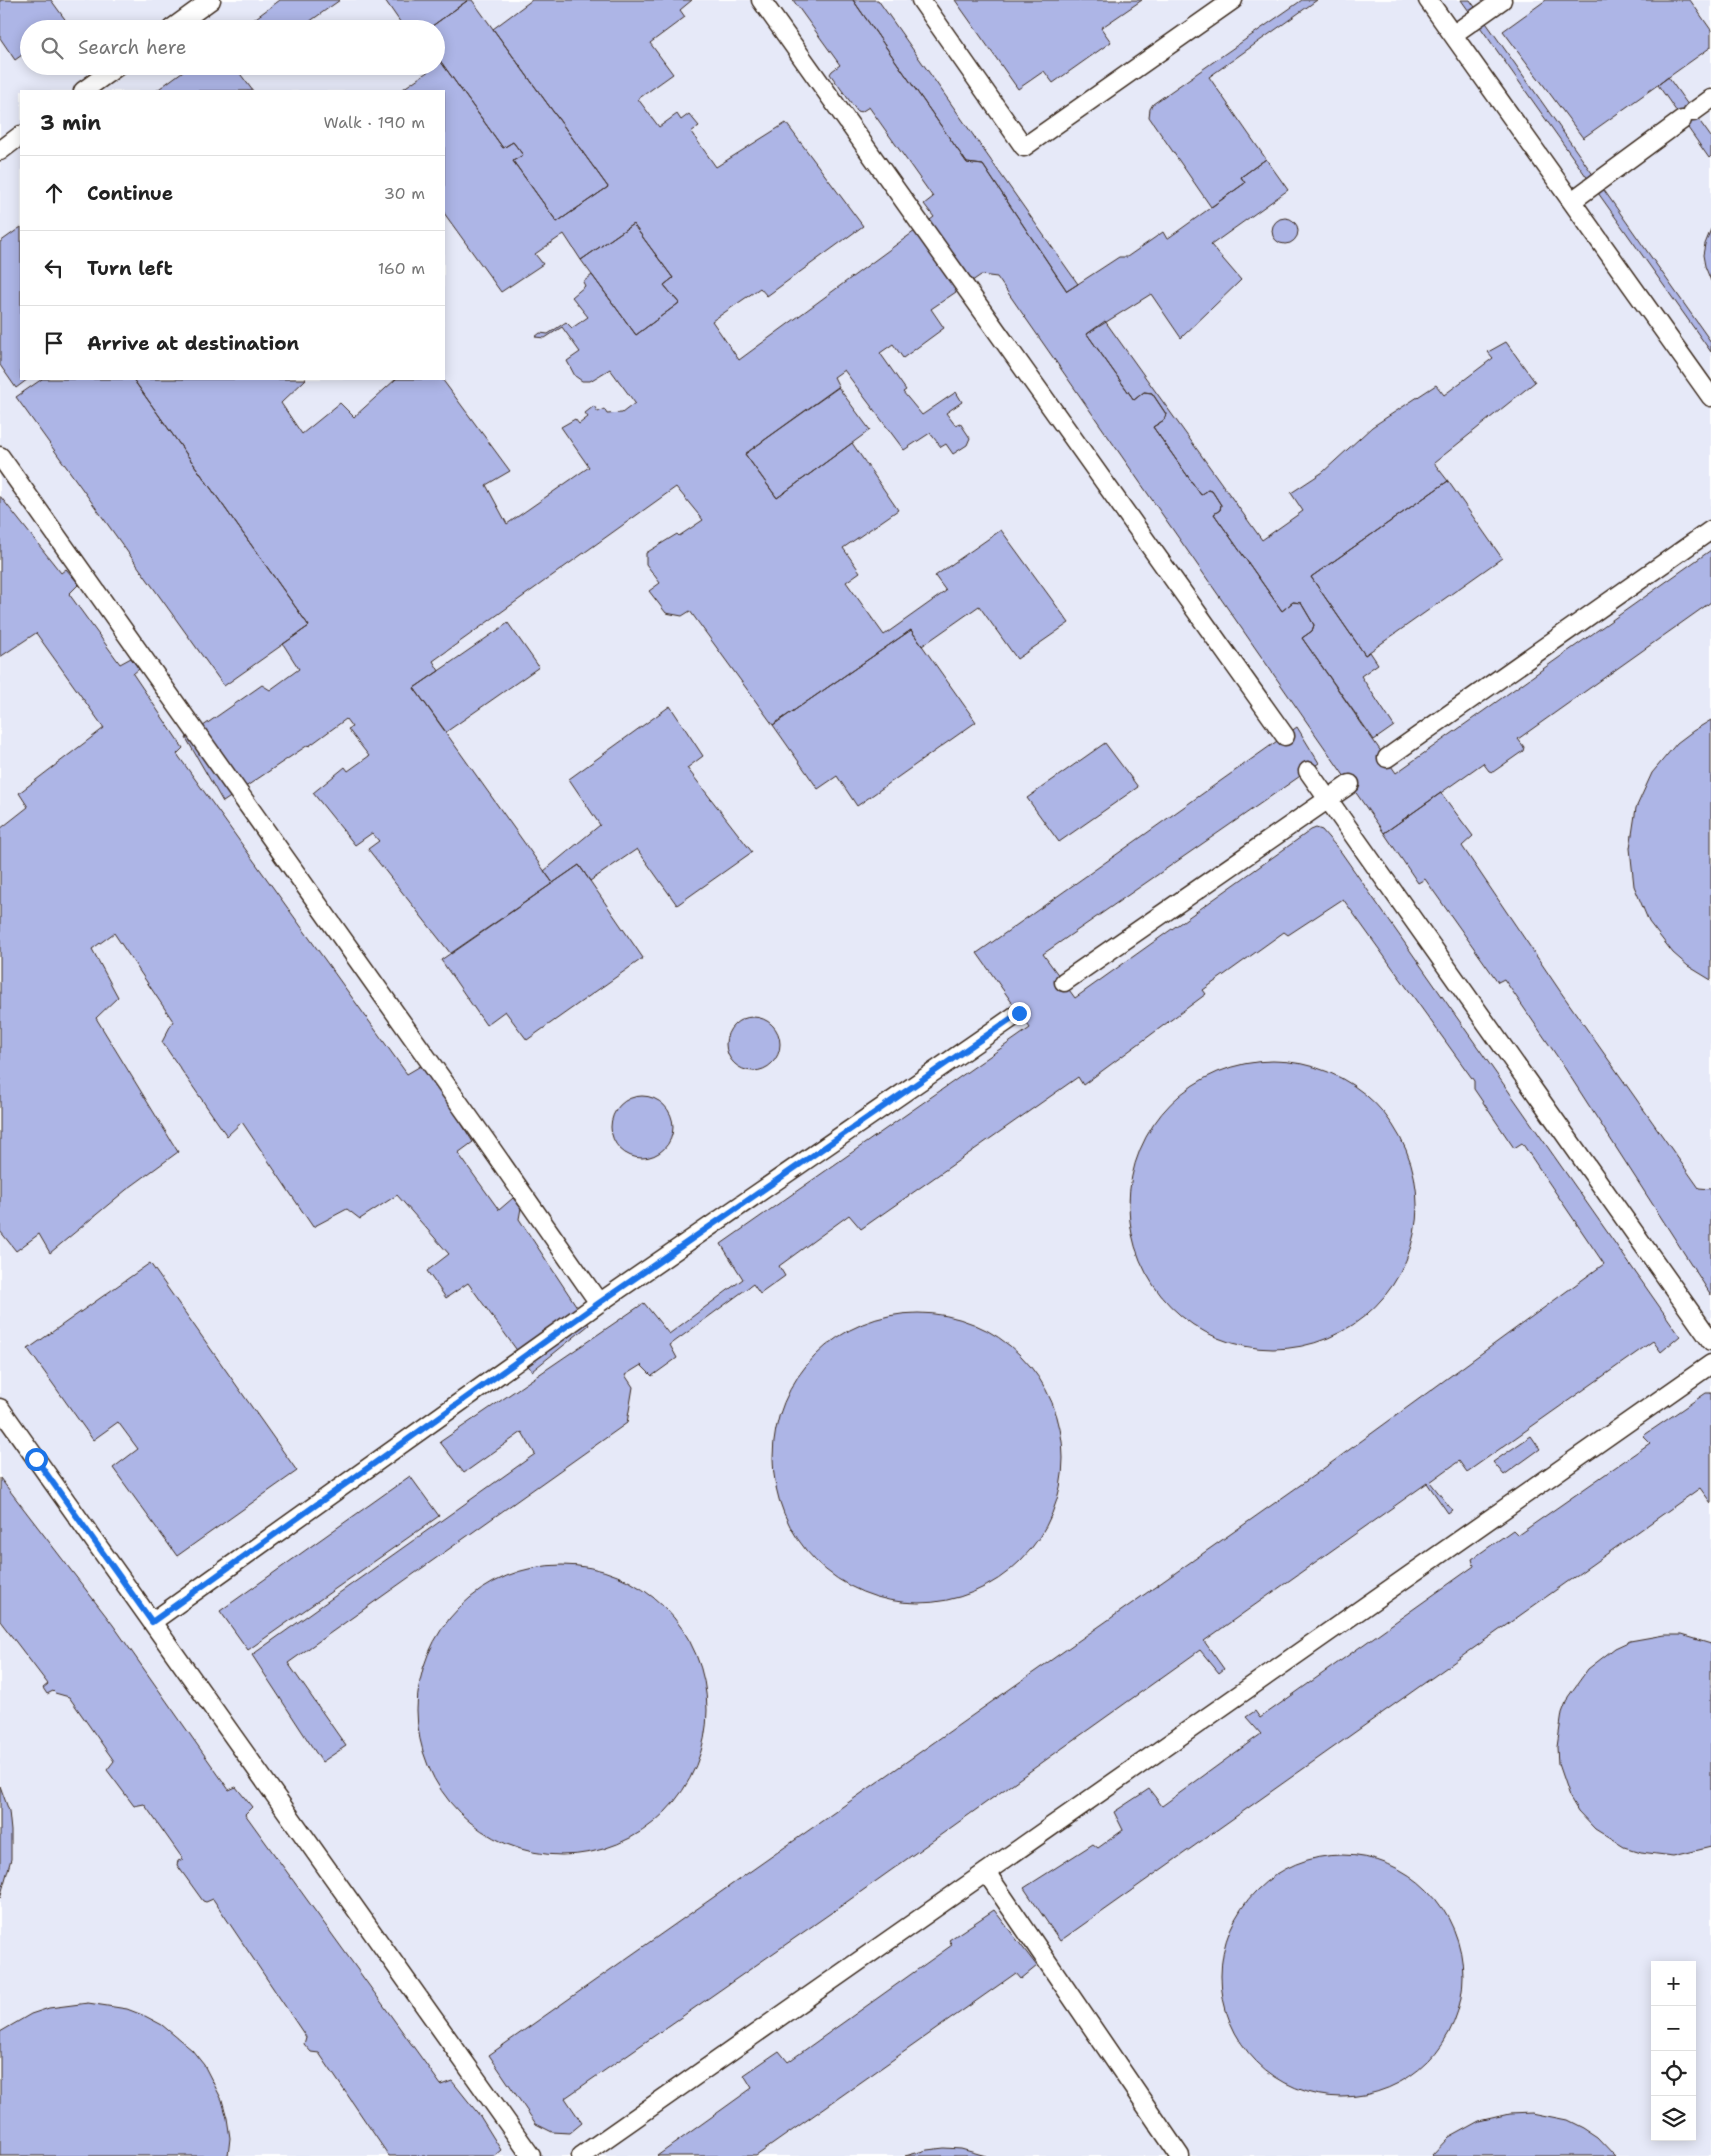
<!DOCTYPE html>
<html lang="en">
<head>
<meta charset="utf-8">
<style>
	:root { --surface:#fff; --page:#f6f6f6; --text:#222; --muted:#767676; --line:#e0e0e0 }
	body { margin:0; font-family:"Shantell Sans",sans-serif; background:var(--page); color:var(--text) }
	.controls { position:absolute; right:15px; bottom:15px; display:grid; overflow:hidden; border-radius:0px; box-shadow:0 2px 12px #0003 }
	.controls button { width:45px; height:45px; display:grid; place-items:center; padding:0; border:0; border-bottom:1px solid var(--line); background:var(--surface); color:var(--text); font:25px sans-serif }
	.stop { position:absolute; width:15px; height:15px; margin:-11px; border:4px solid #1a73e8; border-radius:50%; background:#fff }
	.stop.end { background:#1a73e8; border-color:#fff; box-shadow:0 1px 5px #0008 }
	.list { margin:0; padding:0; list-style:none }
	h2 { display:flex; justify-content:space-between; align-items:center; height:65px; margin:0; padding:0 20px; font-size:21px }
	h2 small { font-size:16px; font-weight:400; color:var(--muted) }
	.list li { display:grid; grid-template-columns:32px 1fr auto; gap:15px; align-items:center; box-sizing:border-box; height:75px; padding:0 20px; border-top:1px solid var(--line) }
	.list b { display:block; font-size:19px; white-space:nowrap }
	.list em { font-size:16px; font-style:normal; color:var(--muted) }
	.icon { flex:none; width:28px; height:28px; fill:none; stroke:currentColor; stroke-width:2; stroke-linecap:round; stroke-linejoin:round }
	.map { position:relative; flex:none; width:1711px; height:2156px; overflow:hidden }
	.search { position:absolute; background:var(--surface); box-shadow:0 2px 12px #0003; left:20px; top:20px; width:425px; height:55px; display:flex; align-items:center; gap:12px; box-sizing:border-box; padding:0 18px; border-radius:28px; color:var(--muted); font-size:19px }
	.panel { position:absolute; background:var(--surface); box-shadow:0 2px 12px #0003; left:20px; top:90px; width:425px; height:290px; border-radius:0px }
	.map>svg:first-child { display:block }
	.built { fill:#e6e9f8; fill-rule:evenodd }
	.building { fill:#adb5e6; stroke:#3b2a1e }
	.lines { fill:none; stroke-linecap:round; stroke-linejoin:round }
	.service-casing { stroke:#3b2a1e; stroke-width:21 }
	.service { stroke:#fff; stroke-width:18 }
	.route { stroke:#1a73e8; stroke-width:6 }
</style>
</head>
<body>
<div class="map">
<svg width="1711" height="2156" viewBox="0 0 1711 2156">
	<rect width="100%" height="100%" fill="#fff"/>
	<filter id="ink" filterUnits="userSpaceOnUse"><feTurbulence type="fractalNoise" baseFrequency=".02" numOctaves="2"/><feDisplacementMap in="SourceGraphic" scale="10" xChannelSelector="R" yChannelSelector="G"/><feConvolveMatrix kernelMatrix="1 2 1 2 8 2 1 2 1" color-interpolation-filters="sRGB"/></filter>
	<g filter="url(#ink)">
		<path class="built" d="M0,0H1711V2156H0ZM29,29H436V66H29ZM21,91H444V379H21ZM1655,1965H1692V2137H1655Z"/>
		<path class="building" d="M0,0H51L67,22L58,29H29V50L15,60L0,38Z
			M280,0H340L299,29H241Z
			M385,0H466L467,1L428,29H405Z
			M468,0H472L608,187L557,222L513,161L523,155L513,142L503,148L436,55V29H428Z
			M532,0H692L680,10L685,17L650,43L673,74L638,99L659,127L677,114L681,120L689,114L699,126L691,132L716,167L786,123L863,226L767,296L760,288L712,321L739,360L934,217L924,204L933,197L869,107L861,112L857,111L830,74L832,71L840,65L793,0H853L967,163L983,165L1067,291L1119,257H1127L1163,232L1167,239L1245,183L1241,177L1266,159L1288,190L1211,245L1241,280L1181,338L1151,294L1087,334L1134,400L1144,392L1152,393L1166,414L1164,420L1153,427L1201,495L1208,490L1212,491L1221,505L1220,510L1214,514L1282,611L1293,602L1301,603L1314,625L1312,631L1302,638L1396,773L1711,550V602L1518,739L1524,747L1523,751L1493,772L1489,771L1483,763L1384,833L997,277L981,275L931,309L944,328L903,358L893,344L880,353L906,390L903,392L922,415L956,392L962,402L946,413L955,425L960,423L970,438L967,445L953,454L946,444L941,447L930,433L904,450L844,370L834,377L839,387L745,454L777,498L852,443L898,510L843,548L860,572L846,582L884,635L946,591L935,576L1001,530L1069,623L1017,659L979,606L922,646L911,630L773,725L690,611L682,616L666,613L649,591L660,583L646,564V553L677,534L679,536L703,520L676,487L433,661L439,671L414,688L553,883L451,954L368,849L379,841L372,833L355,845L313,793L345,767L348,771L369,756L348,729L352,727L346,719L309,746L308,745L223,802L186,738L262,685L270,690L299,669L283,644L309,626L133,379H306L281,403L302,434L340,403L354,417L396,379H442L510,471L486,485L507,524L589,467L561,427L575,419L579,424L588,417L585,413L594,406L598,412L604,409L607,414L622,413L635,403L610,369L590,381H582L575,376L567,361L580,352L562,327L545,338L535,337L540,333L548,334L566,322L572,328L588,317L572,297L585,286L583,282L592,275L636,335L679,303L664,285L673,278L633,224L581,260L564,234L535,254L543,264L501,292L444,213V91H400L433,68L431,66H436V55L503,148L513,142L523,155L513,161L557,222L608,187L493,29Z
			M853,0H878L1078,284L1067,291L983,165L967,163Z
			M955,0H1142L1101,28L1111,42L1053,83L1044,71L1018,89Z
			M1302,0H1317L1209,77L1266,159L1241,177L1245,183L1211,207L1149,117L1150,109L1153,104Z
			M1461,0H1470L1711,342V352Z
			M1546,0H1690L1711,30V47L1583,138L1503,31Z
			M190,66H245L238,71L253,91H156Z
			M1668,77L1711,137V156L1709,158L1658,85Z
			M1272 231a13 13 0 1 1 26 0a13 13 0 1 1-26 0Z
			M633,224L673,278L664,285L679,303L636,335L581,260Z
			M21,227V379H28L16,388L0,365V242Z
			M1711,229V281L1705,266L1703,255L1705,244Z
			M1105,321L1262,540L1303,511L1291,493L1323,472L1372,427L1436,385L1444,395L1493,358L1488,352L1506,342L1535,382L1434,463L1448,481L1311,577L1365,655L1370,652L1378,664L1361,676L1394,726L1374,740L1302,638L1312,631L1314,625L1301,603L1293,602L1282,611L1214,514L1220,510L1221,505L1212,491L1208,490L1201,495L1153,427L1164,420L1166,414L1152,393L1144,392L1134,400L1087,334Z
			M42,379H133L309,626L224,686L16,397Z
			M838,387L870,430L777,498L745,454Z
			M1448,481L1502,558L1365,655L1311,577Z
			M0,496L61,573L66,569L79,584L69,594L120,664L131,658L139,669L133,674L183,748L177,754L407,1074L424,1064L473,1142L458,1153L499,1210L513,1198L521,1208L519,1219L589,1325L532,1371L468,1283L446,1298L427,1271L449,1254L397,1195L360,1219L347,1209L313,1227L242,1122L227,1136L162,1042L173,1021L114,933L92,949L118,997L96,1018L178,1152L126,1190L50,1253L39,1234L16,1251L0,1231V829L28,807L19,793L104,728L36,633L0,657Z
			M508,623L539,667L446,732L414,688Z
			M911,630L976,722L857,806L837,776L818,789L773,725Z
			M670,706L703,756L687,768L752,852L677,905L637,849L590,881L579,865L553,883L544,871L600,825L569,779Z
			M1711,720V980L1688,966L1673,953L1649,922L1634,886L1630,848L1636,808L1652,773L1677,743L1693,731Z
			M1297,727L1319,763L1043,954L1075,998L1311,830L1316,828L1322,830L1341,852L1680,1336L1661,1352L1653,1341L1467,1472L1459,1461L1430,1482L1452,1510L1448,1513L1427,1483L1204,1641L1224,1669L1219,1673L1200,1650L841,1906L565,2098L582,2123L570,2133L552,2132L536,2124L489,2055L1316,1474L1604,1264L1522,1143L1514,1148L1474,1089V1081L1343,899L1288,935L1284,932L1203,990L1206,994L1083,1085L1078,1077L861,1229L849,1215L779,1266L785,1276L760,1294L753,1284L670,1345L677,1358L652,1376L641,1365L625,1375L633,1387L627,1423L288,1663L346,1746L322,1762L252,1655L535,1454L522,1432L464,1473L440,1442L644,1303L669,1334L743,1279L721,1244L1030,1028L977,953Z
			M1105,743L1138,787L1059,842L1027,798Z
			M1441,793L1473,836L1462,846L1560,991L1699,1188L1711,1189V1295L1559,1059L1504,979L1498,982L1425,879L1418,883L1384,833Z
			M579,865L643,958L527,1040L505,1011L486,1025L441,960Z
			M726 1044a27 27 0 1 1 54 0a27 27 0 1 1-54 0Z
			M1129 1205a144 144 0 1 1 288 0a144 144 0 1 1-288 0Z
			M611 1127a31 31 0 1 1 62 0a31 31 0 1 1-62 0Z
			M150,1263L297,1471L177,1556L113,1468L138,1449L118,1422L93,1440L28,1349Z
			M773 1458a145 145 0 1 1 290 0a145 145 0 1 1-290 0Z
			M1706,1393H1711V1503L1700,1488L1060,1941L1024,1888L1093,1844L1098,1848L1123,1830L1114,1812L1149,1789L1162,1806L1261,1734L1246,1717L1255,1711L1260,1718L1474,1566L1472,1559L1513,1530L1518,1535L1650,1443L1643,1436Z
			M1531,1436L1540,1449L1504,1475L1493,1462Z
			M410,1476L439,1516L248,1650L220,1611Z
			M0,1478L113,1625L229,1790L236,1787L252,1807L245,1814L441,2085L452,2081L480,2116L501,2150L494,2156H389L319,2053L311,2052L304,2044L306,2037L213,1899L206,1902L203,1901L177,1865L178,1861L183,1859L144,1804L134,1806L107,1770L114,1761L69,1697L55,1693L53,1691L47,1694L43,1688L48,1684L0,1621Z
			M417 1710a145 145 0 1 1 290 0a145 145 0 1 1-290 0Z
			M1664,1635H1681L1711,1644V1847L1674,1856L1640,1852L1624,1847L1595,1829L1578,1811L1569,1796L1558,1764L1557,1747L1562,1713L1568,1697L1588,1669L1615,1648L1630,1641Z
			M0,1786L9,1811L11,1831V1859L0,1898Z
			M1221 1976a121 121 0 1 1 242 0a121 121 0 1 1-242 0Z
			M994,1910L1037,1966L1021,1979L1016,1973L756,2156H657L752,2088L744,2075L779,2051L788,2062L952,1945L949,1940Z
			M88,2003L127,2009L145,2016L162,2025L192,2050L204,2065L222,2100L227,2118L230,2138L228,2156H0V2032L31,2014L49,2008Z
			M1532,2113L1567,2120L1583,2128L1598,2138L1615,2156H1431L1448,2138L1479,2121L1509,2114Z
			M944,2148L961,2149L986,2156H905L927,2150Z"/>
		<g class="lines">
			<g class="service-casing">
				<path id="service" d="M761,0L1285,736
					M921,0L1024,147L1233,0
					M1428,0L1711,397
					M171,29L211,0
					M1454,34L1502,0
					M83,91L118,66
					M1693,112L1711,99
					M0,151L21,135
					M1572,201L1682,120
					M0,456L486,1141L599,1303
					M1387,758L1711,530
					M1308,771L1711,1341
					M1064,982L1350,784
					M0,1408L531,2156
					M152,1622L599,1303L1019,1013
					M986,1872L1180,2156
					M581,2156L1711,1364"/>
			</g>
			<use href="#service" class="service"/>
		</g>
	</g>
	<g class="lines" filter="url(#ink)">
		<path class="route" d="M36,1459L152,1622L599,1303L1019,1013"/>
	</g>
</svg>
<div class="controls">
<button>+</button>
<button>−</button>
<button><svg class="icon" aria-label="locate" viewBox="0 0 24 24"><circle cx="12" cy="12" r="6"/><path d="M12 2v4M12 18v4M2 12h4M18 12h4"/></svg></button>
<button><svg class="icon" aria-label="layers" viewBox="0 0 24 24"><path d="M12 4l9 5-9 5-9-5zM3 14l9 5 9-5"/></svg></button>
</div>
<div class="stop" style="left:36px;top:1459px"></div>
<div class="stop end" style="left:1019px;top:1013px"></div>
<div class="search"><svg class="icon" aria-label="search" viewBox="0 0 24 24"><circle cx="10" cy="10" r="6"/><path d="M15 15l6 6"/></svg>Search here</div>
<section class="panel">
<h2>3 min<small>Walk · 190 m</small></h2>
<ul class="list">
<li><svg class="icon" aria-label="ahead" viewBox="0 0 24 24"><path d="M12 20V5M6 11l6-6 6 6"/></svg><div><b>Continue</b></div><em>30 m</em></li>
<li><svg class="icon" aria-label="left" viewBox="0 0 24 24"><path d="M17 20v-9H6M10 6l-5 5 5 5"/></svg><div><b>Turn left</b></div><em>160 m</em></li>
<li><svg class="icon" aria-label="arrive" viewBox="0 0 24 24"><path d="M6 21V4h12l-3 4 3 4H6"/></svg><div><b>Arrive at destination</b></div></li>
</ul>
</section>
</div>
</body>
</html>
